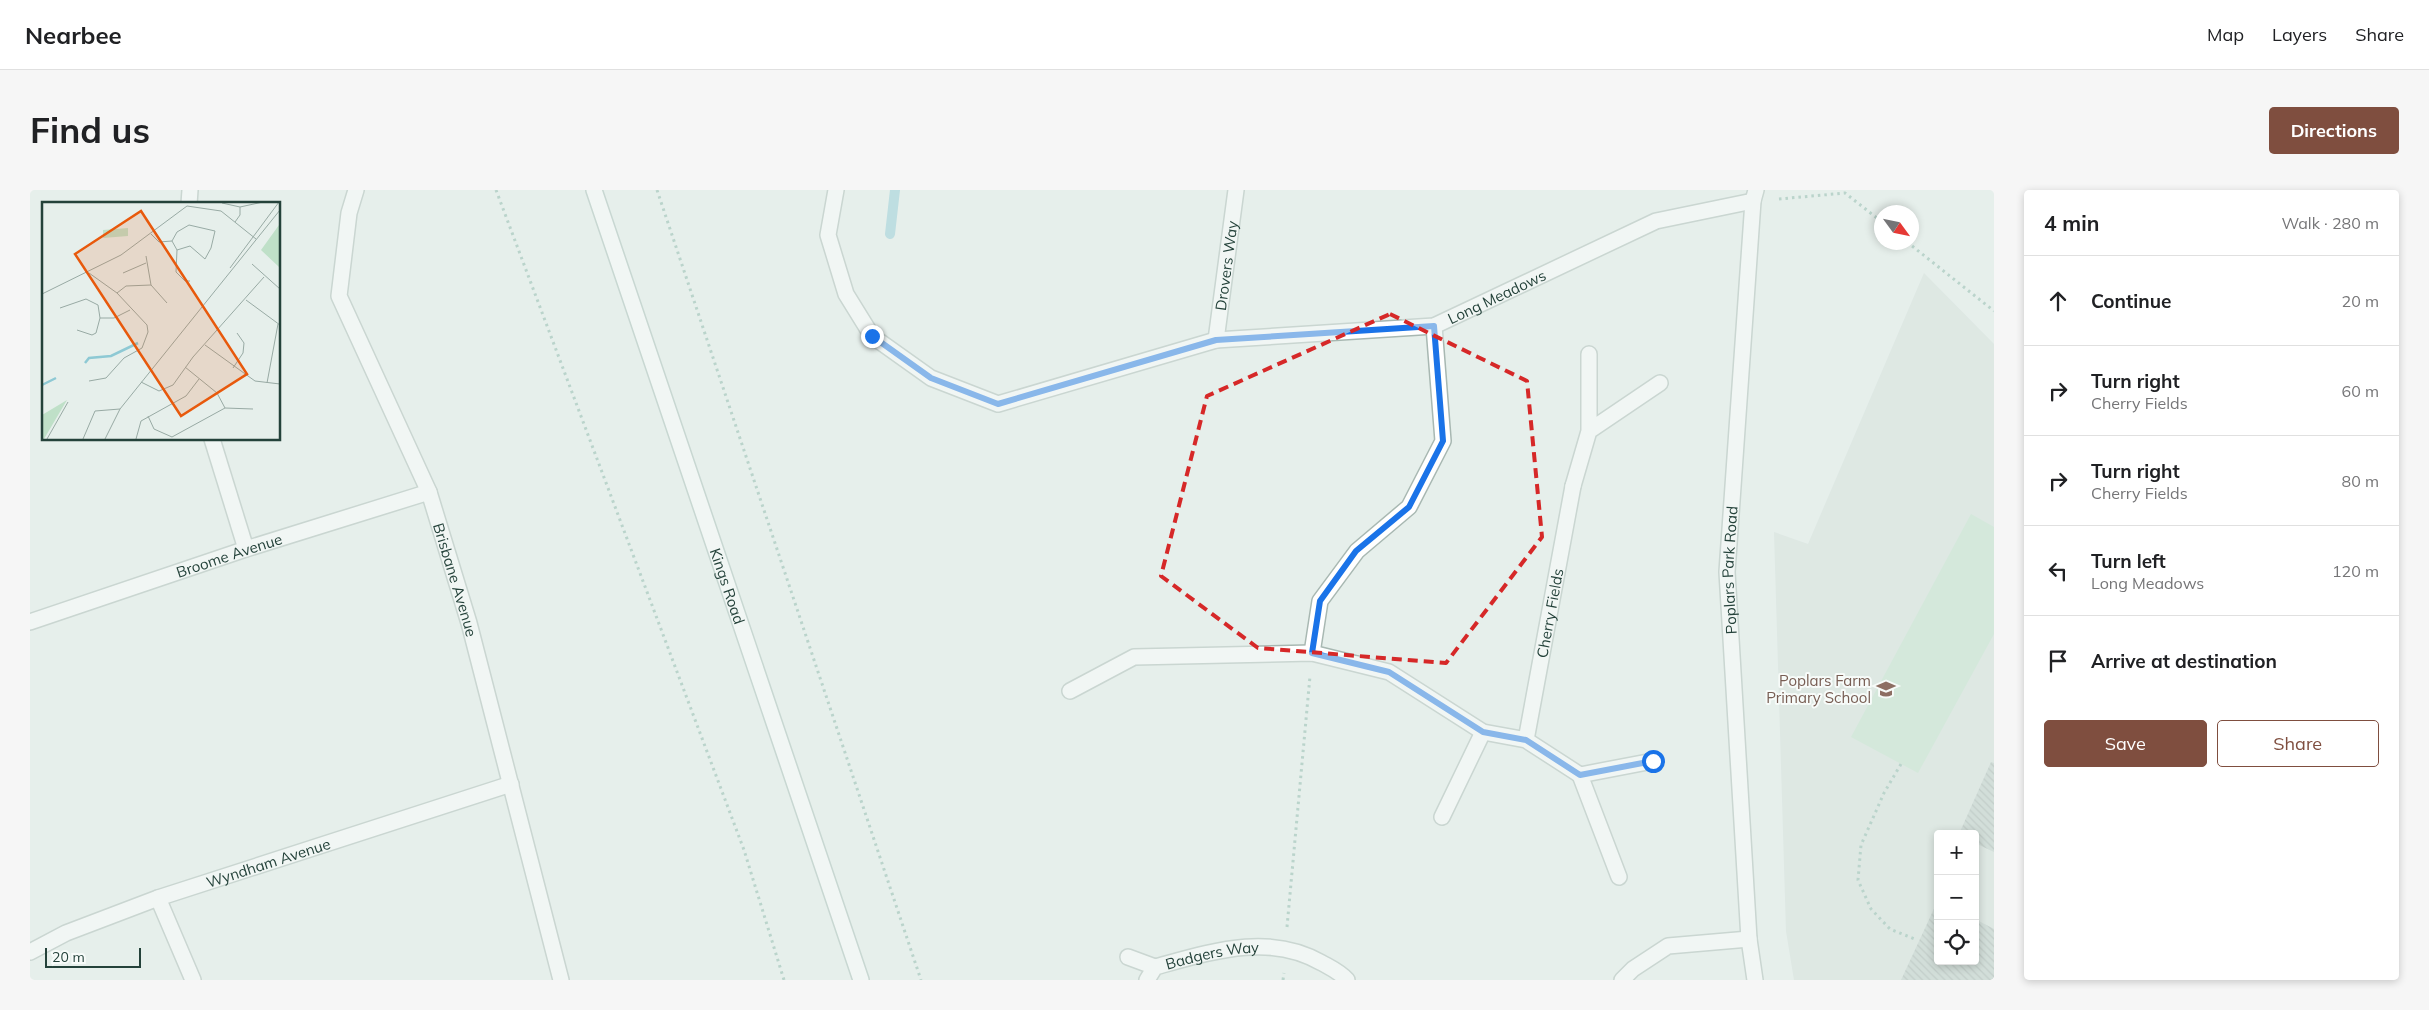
<!DOCTYPE html>
<html lang="en">
<head>
<meta charset="utf-8">
<style>
	:root { --surface:#fff; --page:#f6f6f6; --text:#202124; --muted:#757577; --line:#e0e0e0; --accent:#7f4e3f }
	body { margin:0; font-family:Mulish,sans-serif; background:var(--page); color:var(--text) }
	.controls { position:absolute; right:15px; bottom:15px; display:grid; overflow:hidden; border-radius:5px; box-shadow:0 2px 8px #0003 }
	.controls button { width:45px; height:45px; display:grid; place-items:center; padding:0; border:0; border-bottom:1px solid var(--line); background:var(--surface); color:var(--text); font:25px sans-serif }
	.compass { position:absolute; left:1844px; top:15px; width:45px; height:45px; border-radius:50%; background:var(--surface); box-shadow:0 2px 8px #0003; rotate:123deg }
	.scale { position:absolute; left:15px; bottom:12px; width:96px; box-sizing:border-box; padding-left:5px; border:2px solid #24423a; border-top:0; font-size:14px; line-height:18px; white-space:nowrap; color:#24423a; -webkit-text-stroke:4px #f7fbf9; paint-order:stroke }
	.stop { position:absolute; width:15px; height:15px; margin:-11px; border:4px solid #1a73e8; border-radius:50%; background:#fff }
	.stop.end { background:#1a73e8; border-color:#fff; box-shadow:0 1px 5px #0008 }
	.list { margin:0; padding:0; list-style:none }
	h2 { display:flex; justify-content:space-between; align-items:center; height:65px; margin:0; padding:0 20px; font-size:21px }
	h2 small { font-size:16px; font-weight:400; color:var(--muted) }
	.list li { display:grid; grid-template-columns:32px 1fr auto; gap:15px; align-items:center; box-sizing:border-box; height:90px; padding:0 20px; border-top:1px solid var(--line) }
	.list b { display:block; font-size:19px; white-space:nowrap }
	.list p { margin:0; font-size:16px; white-space:nowrap; color:var(--muted) }
	.list em { font-size:16px; font-style:normal; color:var(--muted) }
	.actions { display:flex; gap:10px; padding:15px 20px }
	.actions a { flex:1; padding:11px 0; border:1px solid var(--accent); border-radius:5px; text-align:center; font-size:18px; color:var(--accent) }
	.actions .main { background:var(--accent); color:#fff }
	.icon { flex:none; width:28px; height:28px; fill:none; stroke:currentColor; stroke-width:2; stroke-linecap:round; stroke-linejoin:round }
	.map { position:relative; flex:none; width:1964px; height:790px; overflow:hidden; border-radius:5px }
	header { display:flex; align-items:center; gap:30px; box-sizing:border-box; height:70px; padding:0 25px; background:var(--surface); border-bottom:1px solid var(--line) }
	header strong { font-size:24px }
	nav { display:flex; gap:28px; margin-inline-start:auto; font-size:18px }
	.intro { display:flex; align-items:center; justify-content:space-between; box-sizing:border-box; height:120px; padding:0 30px }
	h1 { margin:0; font-size:35px }
	.button { padding:12px 22px; border-radius:5px; background:var(--accent); color:#fff; font-size:18px; font-weight:700 }
	main { display:flex; gap:30px; padding:0 30px }
	aside { flex:1; background:var(--surface); border-radius:5px; box-shadow:0 2px 8px #0003 }
	.map>svg:first-child { display:block }
	.built { fill:#d4dfda; fill-rule:evenodd }
	.park { fill:#bfe0c8 }
	.lines { fill:none; stroke-linecap:round; stroke-linejoin:round }
	.stream { stroke:#8ec9d4; stroke-width:10 }
	.building { fill:url(#building-back-hatch) }
	.lane-casing { stroke:#a8b8b2; stroke-width:18 }
	.street-casing { stroke:#a8b8b2; stroke-width:18 }
	.secondary-casing { stroke:#a4bbb3; stroke-width:18 }
	.path { stroke:#86b3a5; stroke-width:3; stroke-dasharray:2.5 4; stroke-linecap:butt }
	.lane { stroke:#fff; stroke-width:15 }
	.street { stroke:#fff; stroke-width:15 }
	.secondary { stroke:#fff; stroke-width:15 }
	.route { stroke:#1a73e8; stroke-width:6 }
	.marked { fill:none; stroke:#d62828; stroke-width:4; stroke-dasharray:10 6; stroke-linejoin:round }
	.labels { text-anchor:middle; dominant-baseline:central; stroke-width:4; stroke-linejoin:round; paint-order:stroke }
	.street-label { font-size:15px; fill:#24423a; stroke:#f7fbf9 }
	.education-label { font-size:15px; fill:#785e54; stroke:#f7fbf9; text-anchor:end }
	.inset-river { fill:none; stroke:#8ec9d4; stroke-width:2.5 }
	.inset-road { fill:none; stroke:#98aaa4; stroke-width:1 }
	.view { fill:#e8590c; fill-opacity:0.15; stroke:#e8590c; stroke-width:2.5 }
	.inset-edge { fill:none; stroke:#24423a; stroke-width:2.5 }
</style>
</head>
<body>
<header>
<strong>Nearbee</strong>
<nav><a>Map</a><a>Layers</a><a>Share</a></nav>
</header>
<div class="intro"><h1>Find us</h1><a class="button">Directions</a></div>
<main>
<div class="map">
<svg width="1964" height="790" viewBox="0 0 1964 790">
	<defs>
		<pattern id="building-back-hatch" width="6" height="6" patternUnits="userSpaceOnUse" patternTransform="scale(1.25)"><rect width="6" height="6" fill="#bbcac4"/><path d="M-1 5l2 2M0 0l6 6M5-1l2 2" fill="none" stroke="#98a6a0"/></pattern>
	</defs>
	<rect width="100%" height="100%" fill="#e6efeb"/>
	<path class="built" d="M1894,83L1964,154V790H1764L1756,741L1744,342L1778,354ZM1908,644H1945V771H1908Z"/>
	<path class="park" d="M1941,324L1964,337V444L1888,583L1821,547Z"/>
	<g class="lines">
		<path class="stream" d="M860,44L865,0"/>
	</g>
	<path class="building" d="M1961,572L1964,573V662L1945,653V644H1929Z
		M1908,710V771H1945V729L1964,739V790H1871Z"/>
	<g class="lines">
		<g class="lane-casing">
			<path id="lane" d="M1559,241L1630,193
				M1543,296L1559,241V164
				M1412,627L1453,542
				M1589,687L1550,585L1623,571"/>
		</g>
		<g class="street-casing">
			<g id="street">
				<path id="s1" d="M326,0L319,23L309,106L399,302L439,433L531,790"/>
				<path id="s2" d="M806,0L798,45L816,104L842,146L901,188L968,214L1186,150L1404,136L1626,31L1723,11"/>
				<path d="M159,14L160,0"/>
				<path id="s3" d="M1186,150L1206,0"/>
				<path d="M182,249L216,359"/>
				<path id="s4" d="M0,432L216,359L399,302"/>
				<path d="M1282,463L1290,411L1327,361L1379,317L1413,251L1404,136"/>
				<path d="M1040,501L1104,467L1282,463L1359,482L1453,542L1496,550L1550,585"/>
				<path id="s5" d="M1496,550L1543,296"/>
				<path d="M128,708L163,790"/>
				<path id="s6" d="M0,762L36,743L128,708L481,594"/>
				<path d="M1098,767L1125,777"/>
				<path id="s7" d="M1117,790L1125,777C1180,762 1239,742 1292,773C1301,778 1310,782 1317,790"/>
				<path d="M1592,790L1603,779L1638,756L1719,749"/>
				<path id="s8" d="M1725,790L1719,749L1697,382L1723,11L1726,0"/>
			</g>
		</g>
		<g class="secondary-casing">
			<g id="secondary">
				<path id="s9" d="M564,0L831,790"/>
			</g>
		</g>
		<path class="path" d="M466,0L714,660L754,790
			M627,0L891,790
			M1749,9L1815,3L1852,32
			M1877,52L1964,121
			M1871,574L1854,603L1831,655L1828,690L1841,719L1860,739L1887,750
			M1257,737L1280,486
			M1253,790L1254,783"/>
		<use href="#lane" class="lane"/>
		<use href="#street" class="street"/>
		<use href="#secondary" class="secondary"/>
	</g>
	<g class="lines">
		<path class="route" d="M842,146L901,188L968,214L1186,150L1404,136L1413,251L1379,317L1326,361L1290,411L1282,463L1359,482L1453,542L1496,550L1550,585L1623,571"/>
	</g>
	<path d="M0 0H1964V790H0ZM1360,124L1497,191L1512,347L1416,473L1228,458L1131,386L1177,206Z" fill="#e6efeb" fill-opacity=".55" fill-rule="evenodd"/>
	<path class="marked" d="M1360,124L1497,191L1512,347L1416,473L1228,458L1131,386L1177,206Z"/>
	<defs>
		<g id="school-bare" transform="scale(1.5)"><path d="M0-5L7-2L0 1L-7-2ZM-4 1L0 2.5L4 1V4Q0 6-4 4Z" fill="#8d6e63" stroke="#f7fbf9" stroke-width="2.5" paint-order="stroke"/></g>
	</defs>
	<g fill-rule="evenodd">
		<use href="#school-bare" x="1856" y="499"/>
	</g>
	<g class="labels">
		<g class="street-label">
			<text stroke="none"><textPath href="#s3" startOffset="75">Drovers Way</textPath></text>
			<text stroke="none"><textPath href="#s2" startOffset="816">Long Meadows</textPath></text>
			<text stroke="none"><textPath href="#s4" startOffset="210">Broome Avenue</textPath></text>
			<text stroke="none"><textPath href="#s8" startOffset="411">Poplars Park Road</textPath></text>
			<text stroke="none"><textPath href="#s1" startOffset="415">Brisbane Avenue</textPath></text>
			<text stroke="none"><textPath href="#s9" startOffset="418">Kings Road</textPath></text>
			<text stroke="none"><textPath href="#s5" startOffset="129">Cherry Fields</textPath></text>
			<text stroke="none"><textPath href="#s6" startOffset="255">Wyndham Avenue</textPath></text>
			<text stroke="none"><textPath href="#s7" startOffset="74">Badgers Way</textPath></text>
		</g>
		<g class="education-label">
			<text x="1841" y="490">Poplars Farm<tspan x="1841" dy="17">Primary School</tspan></text>
		</g>
	</g>
	<g transform="translate(12 12)">
		<rect width="238" height="238" fill="#e6efeb"/>
		<path d="M237,23V65L219,48ZM25,198L2,237H0V213Z" fill="#bfe0c8"/>
		<path d="M86,26V34L61,36V28Z" fill="#bfe0c8"/>
		<path class="inset-river" d="M43,161L47,156L69,154L96,141M0,183L14,176"/>
		<path class="inset-road" d="M180,1L198,5L221,0M193,20L198,13V5M109,32L117,40L130,39L135,48L134,70L143,79H148M130,39L135,30L147,23L173,29L169,46L163,57L148,44L135,48M104,54L109,83L125,101M210,62L238,87M188,66L237,0M47,71L75,91L105,123L106,130L100,146L82,156L64,176L47,179M81,71L104,61M75,91L84,84L109,83M0,92L79,53L145,4L179,9L214,37M204,98L238,123M18,106L44,97L56,103L58,116M35,128L50,133L54,131L58,116H72L88,108M163,143L213,179L238,182M143,165L175,191L183,206M191,166L201,151L202,141L195,131M99,180L117,189L131,183L151,155L222,75M225,181L236,122M106,214L112,227L130,235L183,206L211,207M5,237L26,200M41,237L53,209L78,207M63,237L78,207L238,8M94,237L99,219L144,194L157,177"/>
		<path class="view" d="M99,9L205,172L139,214L33,52Z"/>
		<rect width="238" height="238" class="inset-edge"/>
	</g>
</svg>
<div class="controls">
<button>+</button>
<button>−</button>
<button><svg class="icon" aria-label="locate" viewBox="0 0 24 24"><circle cx="12" cy="12" r="6"/><path d="M12 2v4M12 18v4M2 12h4M18 12h4"/></svg></button>
</div>
<svg class="compass" viewBox="-18 -18 36 36"><path d="M0-13l5 13h-10z" fill="#e53935"/><path d="M0 13l5-13h-10z" fill="#757577"/></svg>
<div class="scale">20 m</div>
<div class="stop" style="left:1623px;top:571px"></div>
<div class="stop end" style="left:842px;top:146px"></div>
</div>
<aside>
<h2>4 min<small>Walk · 280 m</small></h2>
<ul class="list">
<li><svg class="icon" aria-label="ahead" viewBox="0 0 24 24"><path d="M12 20V5M6 11l6-6 6 6"/></svg><div><b>Continue</b></div><em>20 m</em></li>
<li><svg class="icon" aria-label="right" viewBox="0 0 24 24"><path d="M7 20v-9h11M14 6l5 5-5 5"/></svg><div><b>Turn right</b><p>Cherry Fields</p></div><em>60 m</em></li>
<li><svg class="icon" aria-label="right" viewBox="0 0 24 24"><path d="M7 20v-9h11M14 6l5 5-5 5"/></svg><div><b>Turn right</b><p>Cherry Fields</p></div><em>80 m</em></li>
<li><svg class="icon" aria-label="left" viewBox="0 0 24 24"><path d="M17 20v-9H6M10 6l-5 5 5 5"/></svg><div><b>Turn left</b><p>Long Meadows</p></div><em>120 m</em></li>
<li><svg class="icon" aria-label="arrive" viewBox="0 0 24 24"><path d="M6 21V4h12l-3 4 3 4H6"/></svg><div><b>Arrive at destination</b></div></li>
</ul>
<div class="actions"><a class="main">Save</a><a>Share</a></div>
</aside>
</main>
</body>
</html>
